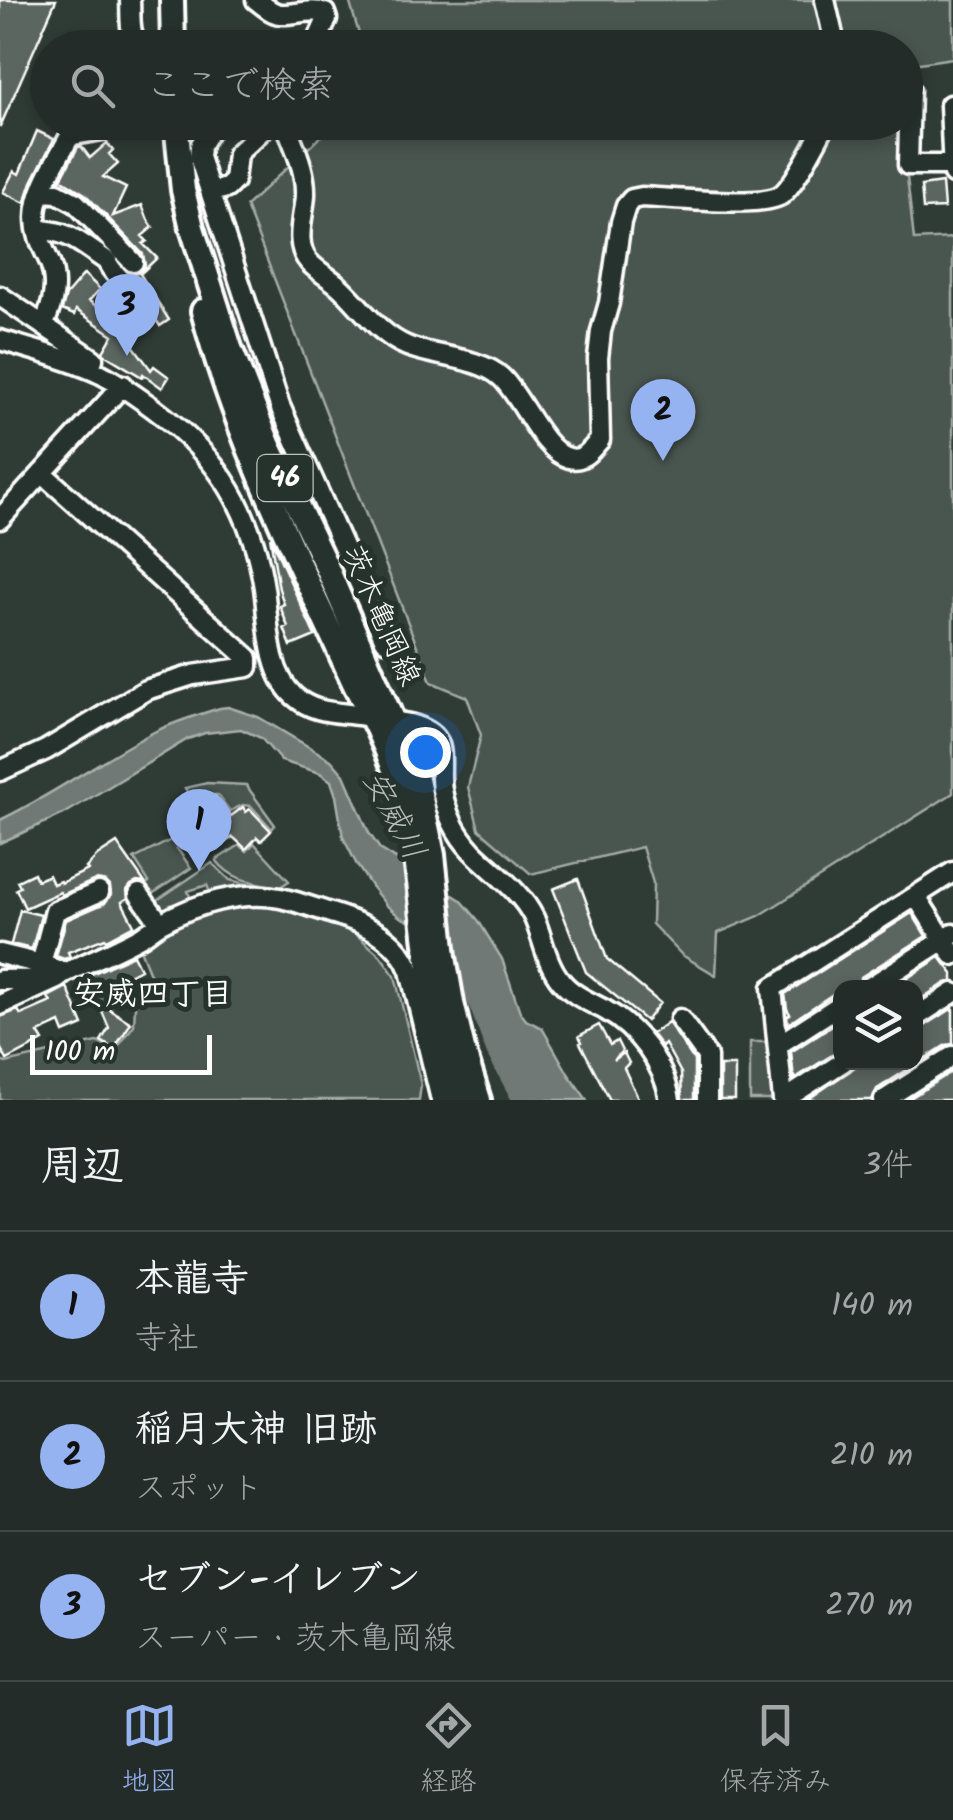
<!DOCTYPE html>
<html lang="ja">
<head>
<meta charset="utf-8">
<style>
	:root { --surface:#232c28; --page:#2b3430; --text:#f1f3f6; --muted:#a3a7a8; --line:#404845; --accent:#95b2f1 }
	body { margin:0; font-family:Kalam,"Klee One",sans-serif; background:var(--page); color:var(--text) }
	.controls { position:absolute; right:30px; bottom:30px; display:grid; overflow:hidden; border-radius:20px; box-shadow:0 5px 15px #0003 }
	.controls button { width:90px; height:90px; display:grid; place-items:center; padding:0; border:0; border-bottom:2px solid var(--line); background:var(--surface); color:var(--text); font:50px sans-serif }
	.scale { position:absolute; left:30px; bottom:25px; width:182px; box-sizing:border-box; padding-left:10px; border:5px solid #fff; border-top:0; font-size:28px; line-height:35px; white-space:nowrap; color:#fff; -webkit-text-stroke:8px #26332d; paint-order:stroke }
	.you { position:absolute; left:425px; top:752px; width:35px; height:35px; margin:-25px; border:8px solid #fff; border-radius:50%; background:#1a73e8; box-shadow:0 0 0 15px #1a73e833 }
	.badge { display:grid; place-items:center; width:65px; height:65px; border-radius:50%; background:var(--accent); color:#111; font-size:32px; font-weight:700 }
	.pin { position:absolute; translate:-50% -82px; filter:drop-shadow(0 2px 5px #0008) }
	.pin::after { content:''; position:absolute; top:52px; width:35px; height:30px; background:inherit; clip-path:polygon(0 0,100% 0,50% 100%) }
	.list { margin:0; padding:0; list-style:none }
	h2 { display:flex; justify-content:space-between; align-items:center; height:130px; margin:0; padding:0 40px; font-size:42px }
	h2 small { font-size:32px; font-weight:400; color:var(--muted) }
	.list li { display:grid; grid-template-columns:65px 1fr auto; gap:30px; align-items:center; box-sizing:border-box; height:150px; padding:0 40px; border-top:2px solid var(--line) }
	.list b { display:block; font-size:38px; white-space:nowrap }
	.list p { margin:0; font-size:32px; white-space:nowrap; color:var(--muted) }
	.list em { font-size:32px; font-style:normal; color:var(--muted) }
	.icon { flex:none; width:55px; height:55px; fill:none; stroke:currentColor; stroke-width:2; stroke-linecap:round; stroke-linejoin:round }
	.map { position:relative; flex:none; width:953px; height:1100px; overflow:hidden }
	.search { position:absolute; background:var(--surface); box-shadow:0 5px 15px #0003; left:30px; right:30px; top:30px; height:110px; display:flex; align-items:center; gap:25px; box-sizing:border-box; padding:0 35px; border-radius:55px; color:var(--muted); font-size:38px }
	.sheet { height:580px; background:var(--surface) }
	nav { display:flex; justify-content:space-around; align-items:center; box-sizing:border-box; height:140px; border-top:2px solid var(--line); background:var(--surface); font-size:28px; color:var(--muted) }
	nav a { display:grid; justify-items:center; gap:5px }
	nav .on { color:var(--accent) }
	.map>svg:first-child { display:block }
	.green { fill:#4a544f; stroke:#a4aaa7; stroke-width:2.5 }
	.water { fill:#707975; stroke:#a9afac; stroke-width:2.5 }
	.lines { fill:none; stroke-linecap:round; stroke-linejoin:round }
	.river { stroke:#707975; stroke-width:22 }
	.building { fill:#5b6661; stroke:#fff; stroke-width:2.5 }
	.minor-casing { stroke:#fff; stroke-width:25 }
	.major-casing { stroke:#fff; stroke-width:30 }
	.minor { stroke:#26332d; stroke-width:18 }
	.major { stroke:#26332d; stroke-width:22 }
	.labels { text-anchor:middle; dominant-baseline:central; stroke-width:10; stroke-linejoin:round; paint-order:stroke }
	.shield { fill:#26332d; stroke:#bec2c0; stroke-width:2.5 }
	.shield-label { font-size:28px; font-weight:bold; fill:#fff }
	.street-label { font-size:30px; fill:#fff; stroke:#26332d }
	.water-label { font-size:32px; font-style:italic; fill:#b8bcba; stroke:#26332d }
	.neighbourhood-label { font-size:32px; font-weight:bold; fill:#fff; stroke:#26332d }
</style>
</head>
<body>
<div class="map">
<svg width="953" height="1100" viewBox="0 0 953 1100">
	<rect width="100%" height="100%" fill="#2f3b35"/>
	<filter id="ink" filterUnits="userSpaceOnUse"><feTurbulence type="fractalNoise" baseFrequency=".01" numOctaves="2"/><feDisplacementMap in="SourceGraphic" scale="20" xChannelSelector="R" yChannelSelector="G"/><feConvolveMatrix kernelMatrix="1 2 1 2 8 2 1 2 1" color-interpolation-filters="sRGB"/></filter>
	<g filter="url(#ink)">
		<path class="green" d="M349,0H953V58L906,65V48L363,47Z
			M335,123H901L914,240L953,238V793L759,916L718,933L716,975L682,955L652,924L653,883L642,847L531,874L479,829L468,787L481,735L467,697L431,682L246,206Z
			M207,783L246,785L275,825L272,829L251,806L243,805L230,811L218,795H213L197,807L185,788Z
			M171,840L191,868L148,897L143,887L149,882L134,859Z
			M254,843L289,881L280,887C254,882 233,882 216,860L240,845L247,851Z
			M212,863L230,880L279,891L212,898L207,885L188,891L192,903L160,918L150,905Z
			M276,903L351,930L380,955L395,976L421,1085L419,1100H0V1061L6,1063L97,1042L115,1051L134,1025L136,987L152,979L139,947C187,913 218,906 276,903Z
			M750,1042H770L777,1100H750Z"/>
		<path class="water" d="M228,707L258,717L331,760L344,775L369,833L380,849L461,900L478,920L502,959L520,1012L526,1020L542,1028L569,1075L587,1100H515L476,975L468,957L454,942L400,917L386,905L371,886L357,865L343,837L336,796L331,781L320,773L281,761L261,738L241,729L205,733L188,739L64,814L0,843V820C53,795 100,760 152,733C173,722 197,715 220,708Z"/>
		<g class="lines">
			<path class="river" d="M450,932L463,945L476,993L497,1050L524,1100"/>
		</g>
		<path class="building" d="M0,0H56L0,127Z
			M37,131L54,139L32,182L25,203L3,192L14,171L19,174Z
			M107,143L113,150L109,154L118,164L103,177L126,188L113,216L142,205L148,220L153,227L142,236L147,241L143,244L157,258L140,274L169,320L160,326L140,295V284L133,274L141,272L145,266L143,254L85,194L61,179L78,147L81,146L90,158Z
			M942,183L944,208L923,209L921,186Z
			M84,274L100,289L89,301L119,321L124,328L122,330L151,370L154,366L169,377L162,388L143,374L142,377L104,354L103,352L113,335L76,310L74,315L62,310L66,295Z
			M270,537L315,636L291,646L284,628L288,627L280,606L284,604L279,589Z
			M215,796L231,816L243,807L246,812L250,809L271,831L261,841L257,837L246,849L233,837L224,843L222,840L211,847L210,845L205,848L203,846L191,854L172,831Z
			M117,843L145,883L137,882L131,885L127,890L128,898L122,902L134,925L106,940L105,938L68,952L70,957L64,959L56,956L66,920L105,903L111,894L110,886L106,882L95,880L62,895L60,892L25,908L16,889L20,887L17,881L34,873L37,880L49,875L53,884L60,881L61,883L88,870L86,868L97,856Z
			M578,879L607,959L660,1003L646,1021L586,972L553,889Z
			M20,910L41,915L32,949L11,944Z
			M912,913L926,936L861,977L855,988H840V993L833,994L788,1024L787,1016L790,1014L787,1009L785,994Z
			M133,955L140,969L114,983L119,994L109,1009L131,1023L114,1049L101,1041L109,1028L87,976Z
			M940,957L953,974V981L946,983L916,1002V988H892Z
			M67,987L83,1025L64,1033L60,1023L38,1033L43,1041L7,1060L0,1047V1017L18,1010L21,1015L51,1002L48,997Z
			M953,1008V1044L946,1045L877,1089L872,1100H807L862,1062H916V1029L923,1027Z
			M840,1020V1050L794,1079L791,1052Z
			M668,1022L694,1060V1100H682L681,1073L665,1044L662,1047L652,1034Z
			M599,1025L610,1045L617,1041L622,1051L614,1060L624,1053L629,1063L624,1068L639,1100H610L580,1043L582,1042L579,1036Z
			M720,1066H735V1100H720Z
			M953,1071V1100H907Z"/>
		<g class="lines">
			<g class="minor-casing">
				<path id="minor" d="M130,0C131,16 128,36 140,48
					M256,0C263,5 271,13 280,14C296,15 309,8 325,13L327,19L314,48
					M825,0L836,48
					M906,90H910L908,165H952
					M215,122L200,146L199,157L280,406L385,640
					M285,122C294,147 306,169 305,195C304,216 293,244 309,262C317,271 329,277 339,286C361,306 378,334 407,346C434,357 479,357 501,377C521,395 542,451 569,458C584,462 591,449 600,440L598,358L601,331L609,303L621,222L626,206L632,199L642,197C670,198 762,208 781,195C795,185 817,139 827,122
					M953,174L950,105H953
					M43,192L57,193L76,203L133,262
					M211,192L227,188L234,181L237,154L271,122
					M37,230C69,230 81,244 107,261C110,271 123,280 129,290
					M0,296L93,359L90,369
					M44,324C53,304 58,284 50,263C43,247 36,236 36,218C36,190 56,162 69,138L74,135L108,129
					M0,340C33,350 69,359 101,374C115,381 126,389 139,398C211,447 251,502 264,588C269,623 267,671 294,696C313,713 334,712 358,715C376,718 393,721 410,724C453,735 437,758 442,790C446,813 457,835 472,851C493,872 521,891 534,918C543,938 546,963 561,981C572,995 590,1002 605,1010C637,1028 664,1063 670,1100
					M0,519L123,385
					M0,771L46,750L146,690L193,675L248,667V658L42,473
					M139,894L160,923
					M916,896L953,955
					M0,954L41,964L65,973C90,961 117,950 142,936C148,932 154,927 161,923C194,904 243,890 280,898C300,902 320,910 340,916C370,926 399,940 410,971L441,1100
					M41,964L55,911L99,892
					M0,980L49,979
					M868,988L953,934
					M0,1005L57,979L65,973
					M916,1017L953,993
					M680,1019L707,1056V1100
					M778,1045L840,1005
					M783,1100L772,988L953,872
					M784,1100L843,1062
					M884,1100L953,1056"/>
			</g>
			<g class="major-casing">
				<path id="major" d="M172,0L173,48
					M176,122L183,190L192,228L230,348L269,446L327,568L416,775L433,855L444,957L452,1003L463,1049L479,1100
					M203,311C237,441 299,562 355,685C379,729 401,777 411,828C428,918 424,1013 461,1100"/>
			</g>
			<use href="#minor" class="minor"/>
			<use href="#major" class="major"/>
		</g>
	</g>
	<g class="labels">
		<rect class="shield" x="257.5" y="455" width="55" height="46" rx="8"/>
		<g class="shield-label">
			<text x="285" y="478">46</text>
		</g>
		<g class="street-label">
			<text transform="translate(380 616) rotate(66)">茨木亀岡線</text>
		</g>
		<g class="water-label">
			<text transform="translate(393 816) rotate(62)">安威川</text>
		</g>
		<g class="neighbourhood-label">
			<text x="153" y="995">安威四丁目</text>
		</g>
	</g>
</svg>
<div class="controls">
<button><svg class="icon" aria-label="layers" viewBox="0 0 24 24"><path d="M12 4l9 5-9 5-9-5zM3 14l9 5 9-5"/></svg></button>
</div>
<div class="scale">100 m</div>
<div class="you"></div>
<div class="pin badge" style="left:199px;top:871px">1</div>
<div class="pin badge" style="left:663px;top:461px">2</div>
<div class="pin badge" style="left:127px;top:356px">3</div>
<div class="search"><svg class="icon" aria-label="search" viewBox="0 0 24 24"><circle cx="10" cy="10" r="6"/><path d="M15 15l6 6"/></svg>ここで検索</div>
</div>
<section class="sheet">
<h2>周辺<small>3件</small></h2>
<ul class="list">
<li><span class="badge">1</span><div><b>本龍寺</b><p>寺社</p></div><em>140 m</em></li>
<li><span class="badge">2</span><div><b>稲月大神 旧跡</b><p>スポット</p></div><em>210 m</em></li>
<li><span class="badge">3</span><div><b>セブン-イレブン</b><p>スーパー · 茨木亀岡線</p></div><em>270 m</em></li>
</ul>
</section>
<nav>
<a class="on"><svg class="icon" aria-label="map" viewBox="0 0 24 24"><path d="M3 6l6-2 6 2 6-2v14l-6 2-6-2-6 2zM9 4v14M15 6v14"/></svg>地図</a>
<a><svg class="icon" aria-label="directions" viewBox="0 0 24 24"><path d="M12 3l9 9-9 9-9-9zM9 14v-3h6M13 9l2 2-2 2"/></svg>経路</a>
<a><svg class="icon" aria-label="saved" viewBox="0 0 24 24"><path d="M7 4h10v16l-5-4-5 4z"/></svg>保存済み</a>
</nav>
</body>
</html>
